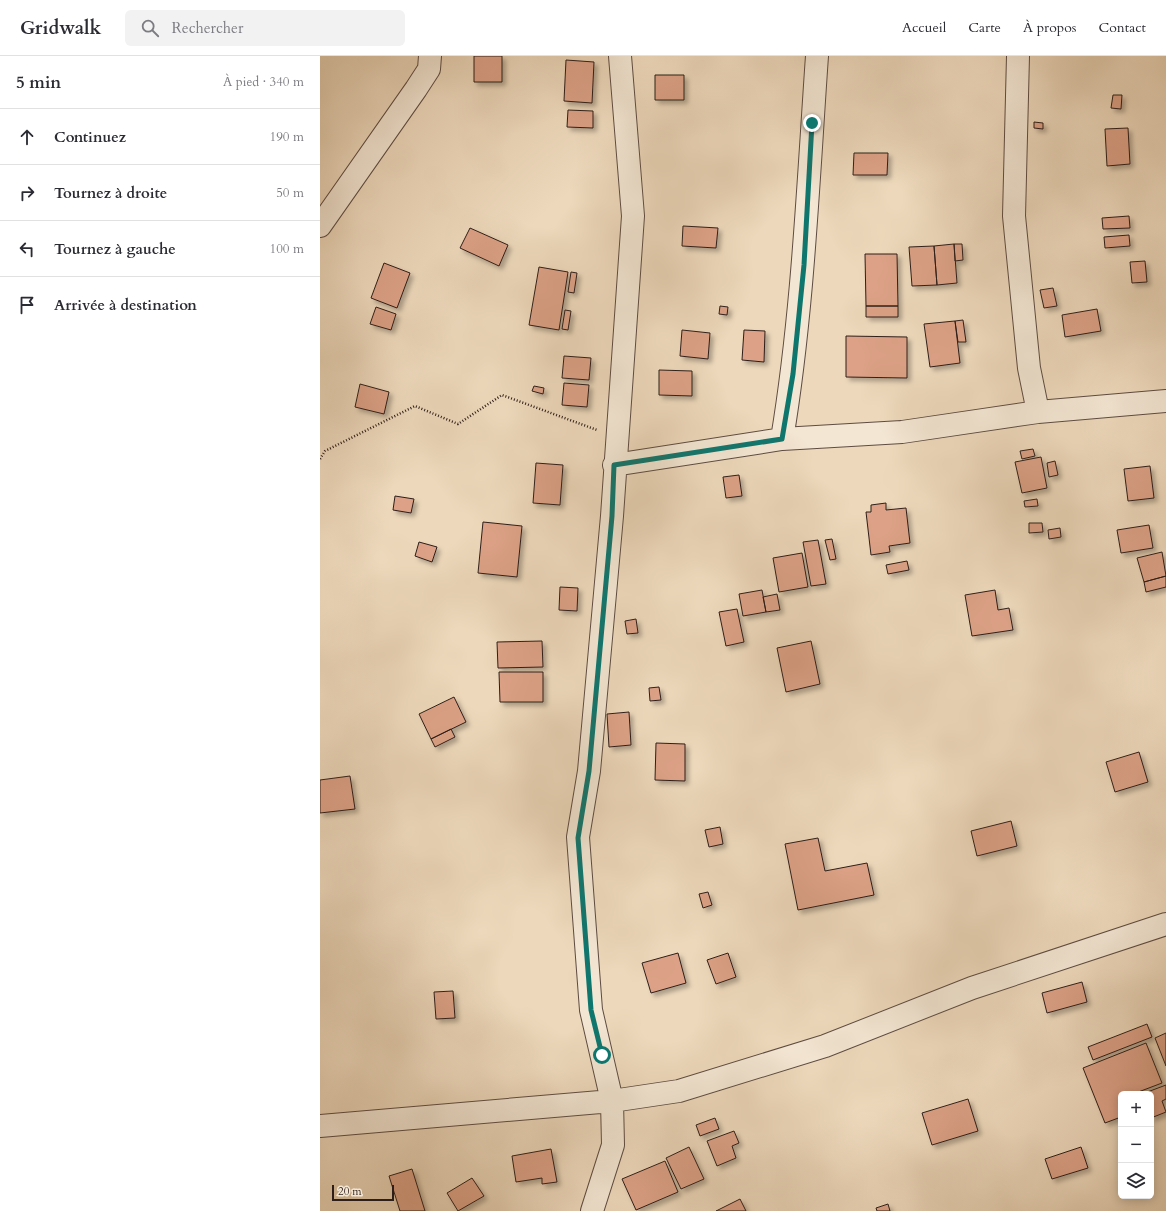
<!DOCTYPE html>
<html lang="fr">
<head>
<meta charset="utf-8">
<style>
	:root { --surface:#fff; --page:#f2f2f3; --text:#2b2b33; --muted:#7c7c81; --line:#e1e1e2 }
	body { margin:0; font-family:Cardo,serif; background:var(--page); color:var(--text) }
	.controls { position:absolute; right:12px; bottom:12px; display:grid; overflow:hidden; border-radius:6px; box-shadow:0 2px 10px #0003 }
	.controls button { width:36px; height:36px; display:grid; place-items:center; padding:0; border:0; border-bottom:1px solid var(--line); background:var(--surface); color:var(--text); font:20px sans-serif }
	.scale { position:absolute; left:12px; bottom:10px; width:62px; box-sizing:border-box; padding-left:4px; border:2px solid #2e1e19; border-top:0; font-size:11px; line-height:14px; white-space:nowrap; color:#2e1e19; -webkit-text-stroke:3px #f3e6d3; paint-order:stroke }
	.stop { position:absolute; width:12px; height:12px; margin:-9px; border:3px solid #0f766e; border-radius:50%; background:#fff }
	.stop.end { background:#0f766e; border-color:#fff; box-shadow:0 1px 4px #0008 }
	.list { margin:0; padding:0; list-style:none }
	h2 { display:flex; justify-content:space-between; align-items:center; height:52px; margin:0; padding:0 16px; font-size:17px }
	h2 small { font-size:13px; font-weight:400; color:var(--muted) }
	.list li { display:grid; grid-template-columns:26px 1fr auto; gap:12px; align-items:center; box-sizing:border-box; height:56px; padding:0 16px; border-top:1px solid var(--line) }
	.list b { display:block; font-size:15px; white-space:nowrap }
	.list em { font-size:13px; font-style:normal; color:var(--muted) }
	.icon { flex:none; width:22px; height:22px; fill:none; stroke:currentColor; stroke-width:2; stroke-linecap:round; stroke-linejoin:round }
	.map { position:relative; flex:none; width:846px; height:1155px; overflow:hidden }
	header { display:flex; align-items:center; gap:24px; box-sizing:border-box; height:56px; padding:0 20px; background:var(--surface); border-bottom:1px solid var(--line) }
	header strong { font-size:19px }
	nav { display:flex; gap:22px; margin-inline-start:auto; font-size:14px }
	.search { width:280px; height:36px; background:var(--page); display:flex; align-items:center; gap:10px; box-sizing:border-box; padding:0 14px; border-radius:6px; color:var(--muted); font-size:15px }
	main { display:flex }
	aside { flex:1; background:var(--surface) }
	.map>svg:first-child { display:block }
	.building { fill:#dca186; stroke:#2e1e19; filter:url(#shadow) }
	.lines { fill:none; stroke-linecap:round; stroke-linejoin:round }
	.minor-casing { stroke:#5e4c42; stroke-width:24 }
	.path { stroke:#2e1e19; stroke-width:2.5; stroke-dasharray:1 2; stroke-linecap:butt }
	.minor { stroke:#f3e6d3; stroke-width:22 }
	.route { stroke:#0f766e; stroke-width:5 }
</style>
</head>
<body>
<header>
<strong>Gridwalk</strong>
<div class="search"><svg class="icon" aria-label="search" viewBox="0 0 24 24"><circle cx="10" cy="10" r="6"/><path d="M15 15l6 6"/></svg>Rechercher</div>
<nav><a>Accueil</a><a>Carte</a><a>À propos</a><a>Contact</a></nav>
</header>
<main>
<aside>
<h2>5 min<small>À pied · 340 m</small></h2>
<ul class="list">
<li><svg class="icon" aria-label="ahead" viewBox="0 0 24 24"><path d="M12 20V5M6 11l6-6 6 6"/></svg><div><b>Continuez</b></div><em>190 m</em></li>
<li><svg class="icon" aria-label="right" viewBox="0 0 24 24"><path d="M7 20v-9h11M14 6l5 5-5 5"/></svg><div><b>Tournez à droite</b></div><em>50 m</em></li>
<li><svg class="icon" aria-label="left" viewBox="0 0 24 24"><path d="M17 20v-9H6M10 6l-5 5 5 5"/></svg><div><b>Tournez à gauche</b></div><em>100 m</em></li>
<li><svg class="icon" aria-label="arrive" viewBox="0 0 24 24"><path d="M6 21V4h12l-3 4 3 4H6"/></svg><div><b>Arrivée à destination</b></div></li>
</ul>
</aside>
<div class="map">
<svg width="846" height="1155" viewBox="0 0 846 1155">
	<defs>
		<filter id="shadow"><feDropShadow dx="3.5" dy="3.5" stdDeviation="2" flood-color="#0004"/></filter>
	</defs>
	<rect width="100%" height="100%" fill="#edd8bb"/>
	<filter id="stains"><feTurbulence type="fractalNoise" baseFrequency=".005" numOctaves="4"/><feColorMatrix values="0 0 0 0 .2 0 0 0 0 .09 0 0 0 0 .02 0 0 0 .5 -.17"/></filter>
	<radialGradient id="worn" r=".72"><stop offset=".6" stop-color="#630" stop-opacity="0"/><stop offset="1" stop-color="#630" stop-opacity=".3"/></radialGradient>
	<path class="building" d="M154,0H182V26H154Z
		M246,4L274,6L272,47L244,45Z
		M335,19H364V44H335Z
		M793,39H802L801,53L791,52Z
		M248,54L273,55V72L247,71Z
		M714,66L723,67V73L714,72Z
		M808,72L810,108L787,110L785,73Z
		M534,97H568L567,119H533Z
		M809,160L810,172L783,173L782,162Z
		M363,170L398,172L396,192L362,190Z
		M150,172L188,189L179,210L140,192Z
		M809,179L810,190L785,192L784,181Z
		M634,188H642L643,204L635,205Z
		M634,188L637,227L617,229L614,190Z
		M614,190L617,229L592,230L589,191Z
		M545,198H577L578,250H546Z
		M825,205L827,226L812,227L810,206Z
		M64,207L90,217L77,252L51,242Z
		M219,211L248,216L239,274L209,269Z
		M251,216L257,217L254,237L248,236Z
		M733,232L737,250L724,252L720,234Z
		M400,250L408,251L407,259L399,258Z
		M546,250H578V261H546Z
		M56,251L76,258L71,274L50,268Z
		M777,253L781,275L745,281L742,259Z
		M245,254L251,255L248,274L242,273Z
		M643,264L646,286H638L635,265Z
		M635,265L640,307L610,311L604,268Z
		M362,274L390,277L388,303L360,300Z
		M424,274L445,275L444,306L422,304Z
		M526,280L587,281V322L526,321Z
		M244,300L271,302L269,324L242,322Z
		M339,314L372,315V340L339,339Z
		M244,327L269,329L267,351L242,349Z
		M40,328L69,336L64,358L35,351Z
		M214,330L224,332L223,338L212,335Z
		M713,393L715,400L702,403L700,395Z
		M721,401L727,432L702,437L695,406Z
		M735,405L738,419L729,421L727,407Z
		M216,407L243,409L240,449L213,447Z
		M830,410L834,442L808,445L804,413Z
		M419,419L422,440L406,442L403,421Z
		M75,440L94,443L91,457L73,454Z
		M717,443L718,450L705,451L704,445Z
		M566,447V454L586,452L590,487L569,490L570,496L551,499L546,456H551V449Z
		M163,466L202,470L197,521L158,517Z
		M709,467H722L723,476L709,477Z
		M829,469L833,492L801,497L797,474Z
		M740,472L741,481L729,483L728,474Z
		M512,483L516,503L510,504L505,484Z
		M498,484L506,528L491,530L483,486Z
		M99,486L117,491L112,506L95,500Z
		M842,496L846,520L824,526L817,502Z
		M482,497L488,531L459,536L453,502Z
		M587,505L589,514L568,518L566,509Z
		M846,520V531L826,536L824,526Z
		M240,531L258,532L257,555L239,554Z
		M442,534L446,556L423,560L419,538Z
		M675,534L678,554L689,552L693,574L652,580L645,539Z
		M457,538L460,554L446,556L443,541Z
		M417,553L424,586L406,590L399,556Z
		M316,563L318,577L307,578L305,565Z
		M222,585L223,611L178,612L177,586Z
		M491,585L500,628L466,636L457,592Z
		M179,616H223V646H180Z
		M339,631L341,644L330,645L329,632Z
		M134,641L146,666L111,683L99,658Z
		M309,656L311,689L289,691L287,658Z
		M131,673L135,681L115,691L111,683Z
		M336,687L365,688V725L335,724Z
		M819,696L828,726L795,736L786,706Z
		M30,720L35,753L0,757V724Z
		M691,765L697,790L657,800L651,775Z
		M400,771L403,788L389,791L385,774Z
		M498,782L505,815L547,807L554,839L478,854L465,788Z
		M388,836L392,849L383,852L379,838Z
		M358,897L366,927L331,937L322,907Z
		M408,897L416,921L396,928L387,904Z
		M762,926L767,946L727,957L722,937Z
		M133,935L135,962L116,963L114,936Z
		M827,968L832,981L773,1004L768,991Z
		M846,977V1010L835,982Z
		M826,987L842,1027L813,1038H801V1061L785,1067L763,1012Z
		M846,1029V1043L842,1045L846,1056L831,1062V1038H822Z
		M648,1043L658,1075L612,1089L602,1057Z
		M395,1062L399,1073L380,1080L376,1069Z
		M414,1075L419,1087L412,1090L416,1102L397,1110L387,1085Z
		M369,1091L384,1123L361,1133L346,1102Z
		M761,1091L768,1112L732,1123L725,1103Z
		M231,1093L237,1126L222,1128V1122L196,1126L192,1100Z
		M345,1105L358,1136L316,1154L302,1123Z
		M92,1113L105,1155H80L69,1120Z
		M152,1122L164,1140L138,1155L127,1137Z
		M420,1143L426,1155H396Z
		M568,1148L570,1155H557L556,1152Z"/>
	<g class="lines">
		<g class="minor-casing">
			<path id="minor" d="M698,0L694,160L709,312L718,356
				M0,170L96,33L109,13L110,0
				M462,383C483,256 488,128 497,0
				M294,409L462,383L582,376L718,356L846,345
				M0,1070L292,1045L359,1035L505,990L652,932L846,868
				M272,1155L293,1089L292,1045L271,954L258,781L269,715L292,460L313,160L300,0"/>
		</g>
		<path class="path" d="M0,403L5,395L95,350L138,368L182,339L277,374"/>
		<use href="#minor" class="minor"/>
	</g>
	<g class="lines">
		<path class="route" d="M282,999L271,954L258,782L269,715L292,460L294,409L462,383L473,318L484,209L492,67"/>
	</g>
	<rect width="100%" height="100%" filter="url(#stains)"/>
	<rect width="100%" height="100%" fill="url(#worn)"/>
</svg>
<div class="controls">
<button>+</button>
<button>−</button>
<button><svg class="icon" aria-label="layers" viewBox="0 0 24 24"><path d="M12 4l9 5-9 5-9-5zM3 14l9 5 9-5"/></svg></button>
</div>
<div class="scale">20 m</div>
<div class="stop" style="left:282px;top:999px"></div>
<div class="stop end" style="left:492px;top:67px"></div>
</div>
</main>
</body>
</html>
